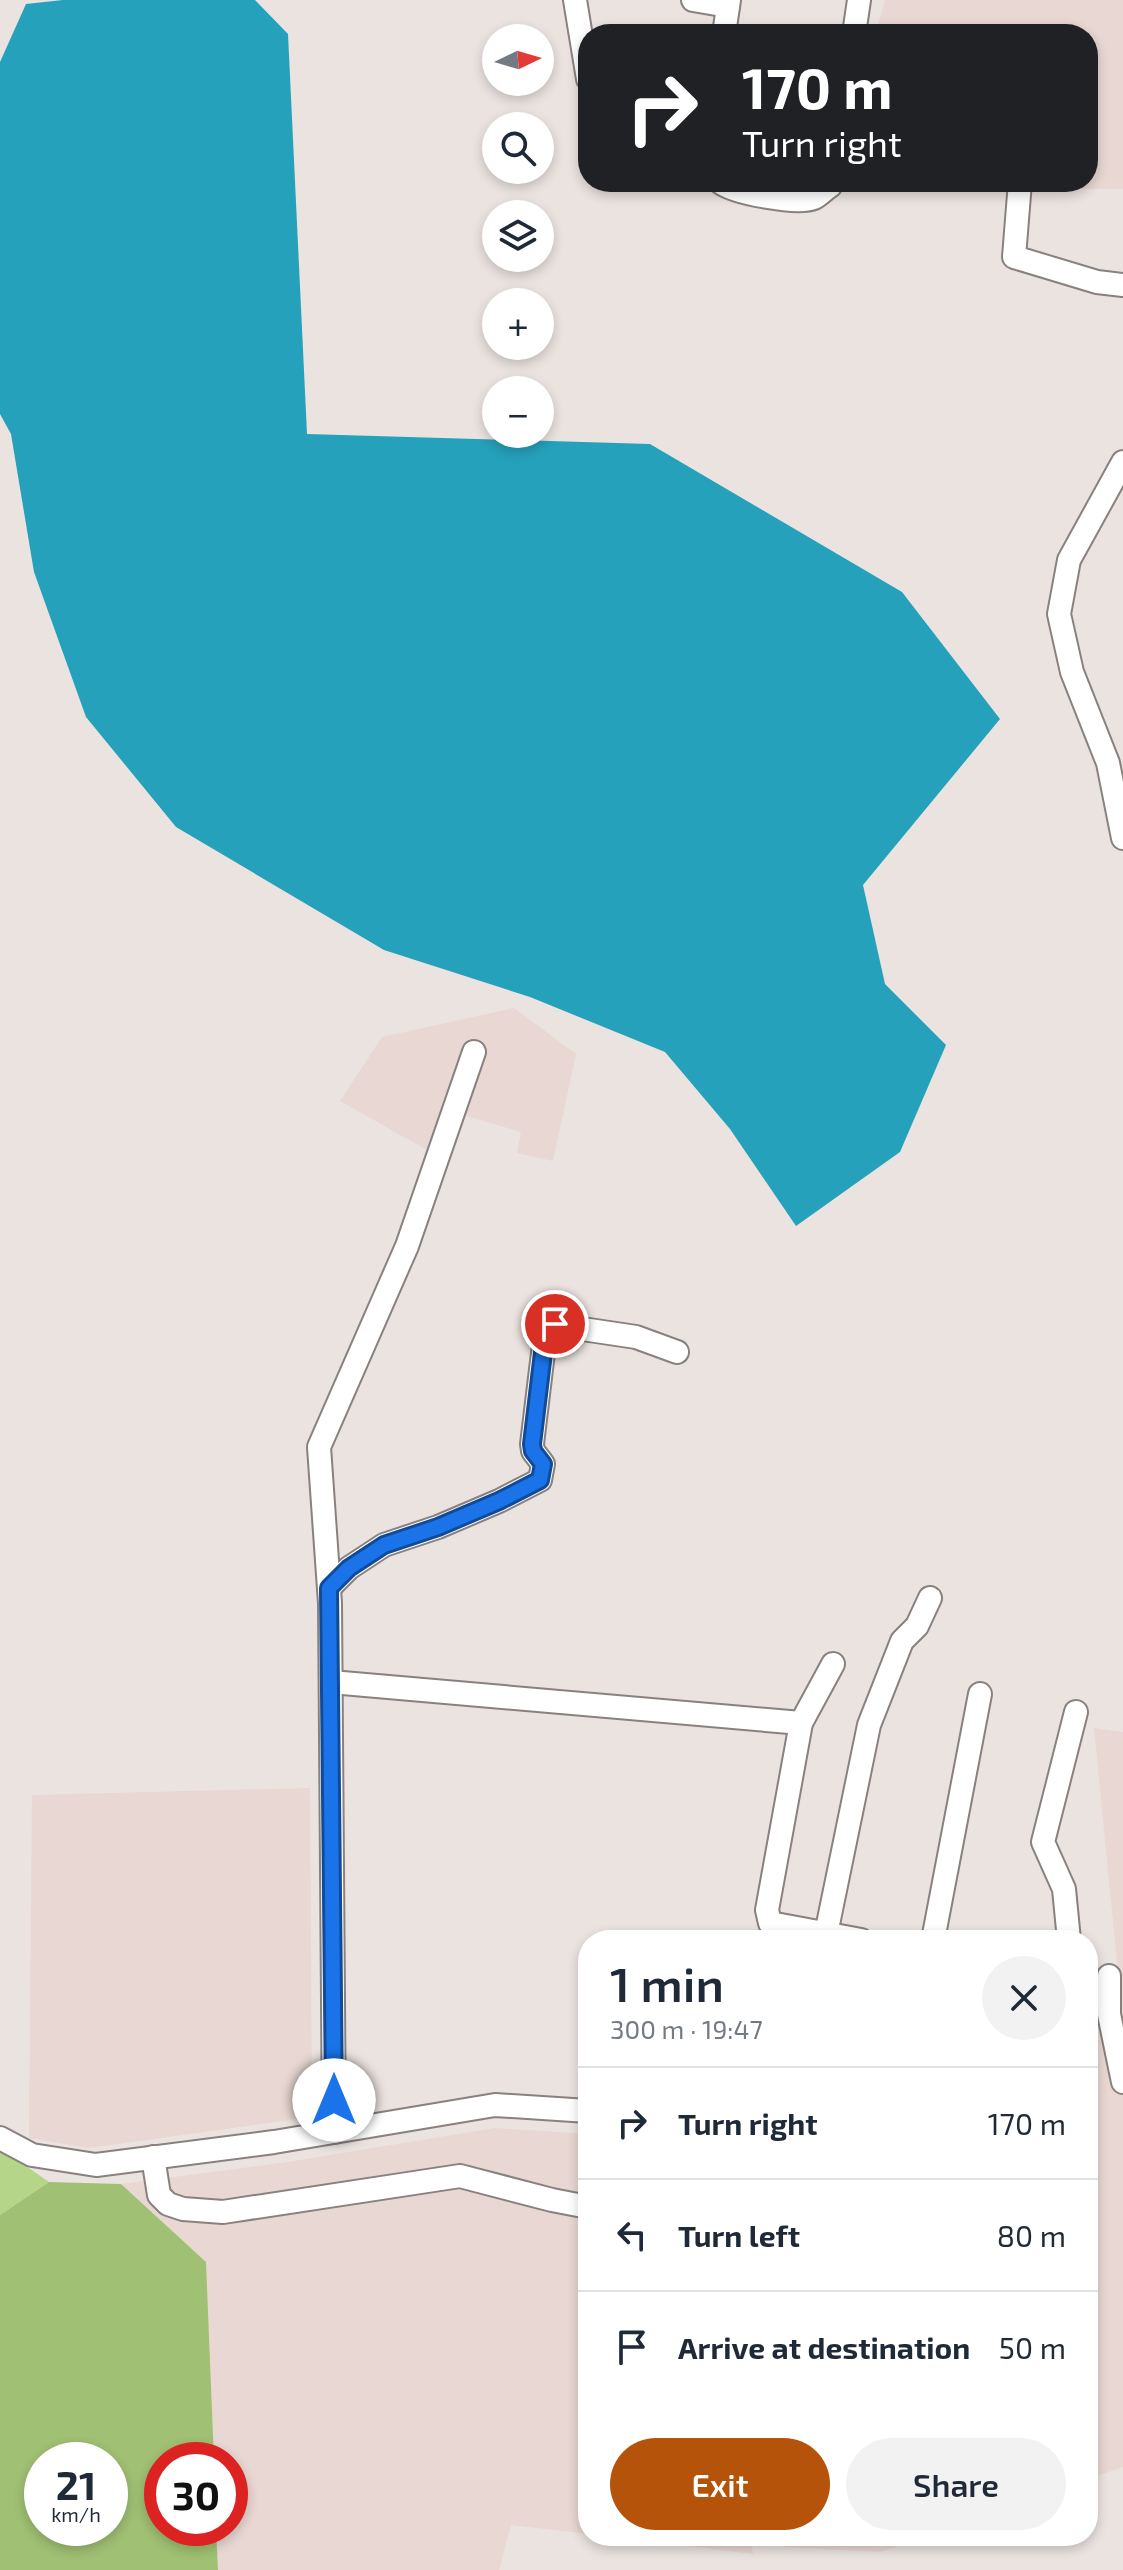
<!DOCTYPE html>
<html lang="en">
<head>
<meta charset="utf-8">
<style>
  body { margin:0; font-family:"Exo 2",sans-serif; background:#f2f2f3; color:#1f2937; height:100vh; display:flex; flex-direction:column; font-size:30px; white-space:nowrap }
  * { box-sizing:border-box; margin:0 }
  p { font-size:26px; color:#747a83 }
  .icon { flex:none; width:44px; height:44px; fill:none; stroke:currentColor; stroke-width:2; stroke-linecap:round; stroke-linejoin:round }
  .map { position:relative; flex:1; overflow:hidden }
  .side { position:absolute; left:578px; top:1930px; width:520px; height:616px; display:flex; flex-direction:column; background:#fff; border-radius:32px; box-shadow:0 4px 12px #0003 }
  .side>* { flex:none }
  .guide { position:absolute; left:578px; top:24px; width:520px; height:168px; border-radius:32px; box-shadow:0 4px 12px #0003; background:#202124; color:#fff; overflow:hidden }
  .needle { width:52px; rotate:85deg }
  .buttons { position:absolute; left:482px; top:24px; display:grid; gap:16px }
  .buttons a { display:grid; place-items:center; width:72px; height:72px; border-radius:50%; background:#fff; box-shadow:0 4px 12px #0003; font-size:40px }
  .speed { position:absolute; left:24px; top:2442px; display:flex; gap:16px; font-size:40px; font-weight:700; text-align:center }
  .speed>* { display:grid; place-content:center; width:104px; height:104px; border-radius:50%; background:#fff; box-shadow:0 4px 12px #0003; line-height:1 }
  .speed small { font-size:20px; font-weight:400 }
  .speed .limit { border:12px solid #d22; background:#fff; color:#111 }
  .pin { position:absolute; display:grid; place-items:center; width:68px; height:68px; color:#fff; margin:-34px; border:4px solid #fff; border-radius:50%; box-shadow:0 2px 8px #0007 }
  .me { position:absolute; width:88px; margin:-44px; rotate:0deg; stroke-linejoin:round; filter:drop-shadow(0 0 6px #0008) }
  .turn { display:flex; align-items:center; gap:28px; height:168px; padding:0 32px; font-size:36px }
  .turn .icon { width:104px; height:104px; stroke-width:2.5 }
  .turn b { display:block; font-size:56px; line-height:68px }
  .round { display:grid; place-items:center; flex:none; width:84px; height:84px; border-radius:42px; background:#f2f2f3 }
  .headline { display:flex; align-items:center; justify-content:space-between; height:136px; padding:0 32px }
  h1 { font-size:48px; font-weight:600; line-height:60px }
  .cta { display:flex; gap:16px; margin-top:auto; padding:16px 32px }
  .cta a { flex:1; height:92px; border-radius:48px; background:#b45309; color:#fff; font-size:32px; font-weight:600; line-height:92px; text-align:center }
  .cta a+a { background:#f2f2f3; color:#1f2937 }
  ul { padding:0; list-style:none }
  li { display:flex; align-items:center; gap:24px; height:112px; padding:0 32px; border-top:2px solid #e0e1e3 }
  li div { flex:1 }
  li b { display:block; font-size:30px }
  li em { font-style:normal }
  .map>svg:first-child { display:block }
  .built { fill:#e8d7d2 }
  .green { fill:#b5d588 }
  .forest { fill:#a0c073; fill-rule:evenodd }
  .water { fill:#26a1bb }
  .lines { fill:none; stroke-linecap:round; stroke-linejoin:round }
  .minor-casing { stroke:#88817e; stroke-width:26 }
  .minor { stroke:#fff; stroke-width:22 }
  .route-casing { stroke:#114b97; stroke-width:20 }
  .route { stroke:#1a73e8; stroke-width:14 }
</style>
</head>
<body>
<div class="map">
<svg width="1123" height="2570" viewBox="0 0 1123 2570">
  <rect width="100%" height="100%" fill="#ebe3e0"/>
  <!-- built -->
  <g class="built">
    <polygon points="885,0 1123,0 1123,189 1066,189 1067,182 1088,182 1088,34 924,34 878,25"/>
    <polygon points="514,1008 576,1054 553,1161 517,1153 521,1132 450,1111 434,1154 340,1101 382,1037"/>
    <polygon points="1094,1728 1123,1732 1123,2467 1088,2479 1088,1987 1119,1982"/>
    <polygon points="310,1788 312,2117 89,2148 29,2138 32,1795"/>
    <polygon points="495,2128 588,2134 588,2534 511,2525 499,2570 218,2570 216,2528 230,2528 230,2460 214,2460 206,2262 121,2184 288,2162"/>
    <polygon points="607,2536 750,2536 753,2554"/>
    <polygon points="782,2536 926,2536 881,2552 784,2547"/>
  </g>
  <!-- green -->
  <polygon class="green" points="0,2148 49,2182 0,2215"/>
  <!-- forest -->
  <path class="forest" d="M 49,2182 L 121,2184 L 206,2262 L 214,2460 L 162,2460 L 162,2528 L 216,2528 L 218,2570 L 0,2570 L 0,2215 ZM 110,2460 L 110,2528 L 42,2528 L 42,2460 Z"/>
  <!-- water -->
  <polygon class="water" points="63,0 255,0 288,34 307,434 650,444 902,592 1000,719 863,885 885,984 946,1045 900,1152 796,1226 730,1129 665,1052 530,997 384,950 176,827 86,717 34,572 11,434 0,414 0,62 26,4"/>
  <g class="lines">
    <!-- minor casing -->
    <g class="minor-casing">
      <g id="minor">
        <polyline points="575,0 588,79"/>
        <polyline points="693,0 728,6"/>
        <polyline points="724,34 729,0"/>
        <polyline points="854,34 859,0"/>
        <path d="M 720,182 C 733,193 798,205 814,198 C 820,195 825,189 830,186 L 831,182"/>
        <polyline points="1020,182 1014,257 1097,282 1123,285"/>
        <polyline points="1123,462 1069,560 1059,614 1072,672 1108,763 1123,838"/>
        <polyline points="329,1588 349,1568 384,1545 438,1527 499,1501 540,1480 543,1464 533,1451 532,1444 546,1328 549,1324 636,1337 677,1352"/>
        <polyline points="833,1664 801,1723 767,1910 770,1923 861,1940"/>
        <polyline points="331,1682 801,1723"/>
        <polyline points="826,1934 869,1725 902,1641 917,1626 930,1598"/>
        <polyline points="933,1940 980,1694"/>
        <polyline points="1069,1940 1064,1889 1043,1842 1076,1712"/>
        <polyline points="1109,1976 1109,2014 1123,2082"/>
        <polyline points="334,2132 330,1603 319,1447 407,1246 474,1052"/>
        <polyline points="0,2138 32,2155 96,2165 274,2142 495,2105 588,2111"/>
        <polyline points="153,2157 159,2195 168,2204 183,2209 223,2212 460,2176 552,2200 588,2207"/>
      </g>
    </g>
    <!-- minor -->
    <use href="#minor" class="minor"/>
  </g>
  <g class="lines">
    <!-- route casing -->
    <g class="route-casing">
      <polyline id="route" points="334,2100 329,1588 349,1568 384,1545 438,1527 499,1501 540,1480 543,1464 533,1451 532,1444 546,1328 549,1324 555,1324"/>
    </g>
    <!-- route -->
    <use href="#route" class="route"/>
  </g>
</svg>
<div class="buttons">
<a><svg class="needle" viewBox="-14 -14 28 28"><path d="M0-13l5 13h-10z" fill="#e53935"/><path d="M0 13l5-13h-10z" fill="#747a83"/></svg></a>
<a><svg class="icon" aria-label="search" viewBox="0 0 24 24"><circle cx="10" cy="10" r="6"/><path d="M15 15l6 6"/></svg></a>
<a><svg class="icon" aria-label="layers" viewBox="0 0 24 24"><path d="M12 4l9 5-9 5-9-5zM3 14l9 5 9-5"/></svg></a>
<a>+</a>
<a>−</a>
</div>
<div class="speed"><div>21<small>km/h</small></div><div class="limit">30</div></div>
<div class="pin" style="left:555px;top:1324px;background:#d93025"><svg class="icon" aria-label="arrive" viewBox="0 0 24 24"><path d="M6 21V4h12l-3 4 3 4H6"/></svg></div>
<svg class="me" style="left:334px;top:2100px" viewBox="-20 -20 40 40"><circle r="19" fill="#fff"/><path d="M0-13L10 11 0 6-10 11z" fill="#1a73e8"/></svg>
<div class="guide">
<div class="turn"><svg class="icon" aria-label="right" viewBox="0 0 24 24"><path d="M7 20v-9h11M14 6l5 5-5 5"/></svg><div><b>170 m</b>Turn right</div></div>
</div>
<section class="side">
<div class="headline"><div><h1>1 min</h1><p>300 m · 19:47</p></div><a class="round"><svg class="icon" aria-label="close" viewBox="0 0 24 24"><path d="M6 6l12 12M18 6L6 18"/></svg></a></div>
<ul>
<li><svg class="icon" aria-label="right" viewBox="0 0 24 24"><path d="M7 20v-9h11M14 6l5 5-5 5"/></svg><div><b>Turn right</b></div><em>170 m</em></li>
<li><svg class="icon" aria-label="left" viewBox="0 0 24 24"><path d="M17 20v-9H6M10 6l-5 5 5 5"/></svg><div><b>Turn left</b></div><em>80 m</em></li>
<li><svg class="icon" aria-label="arrive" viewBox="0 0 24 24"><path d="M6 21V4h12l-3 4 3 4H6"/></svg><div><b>Arrive at destination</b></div><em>50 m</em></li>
</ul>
<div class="cta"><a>Exit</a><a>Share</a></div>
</section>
</div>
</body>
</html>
